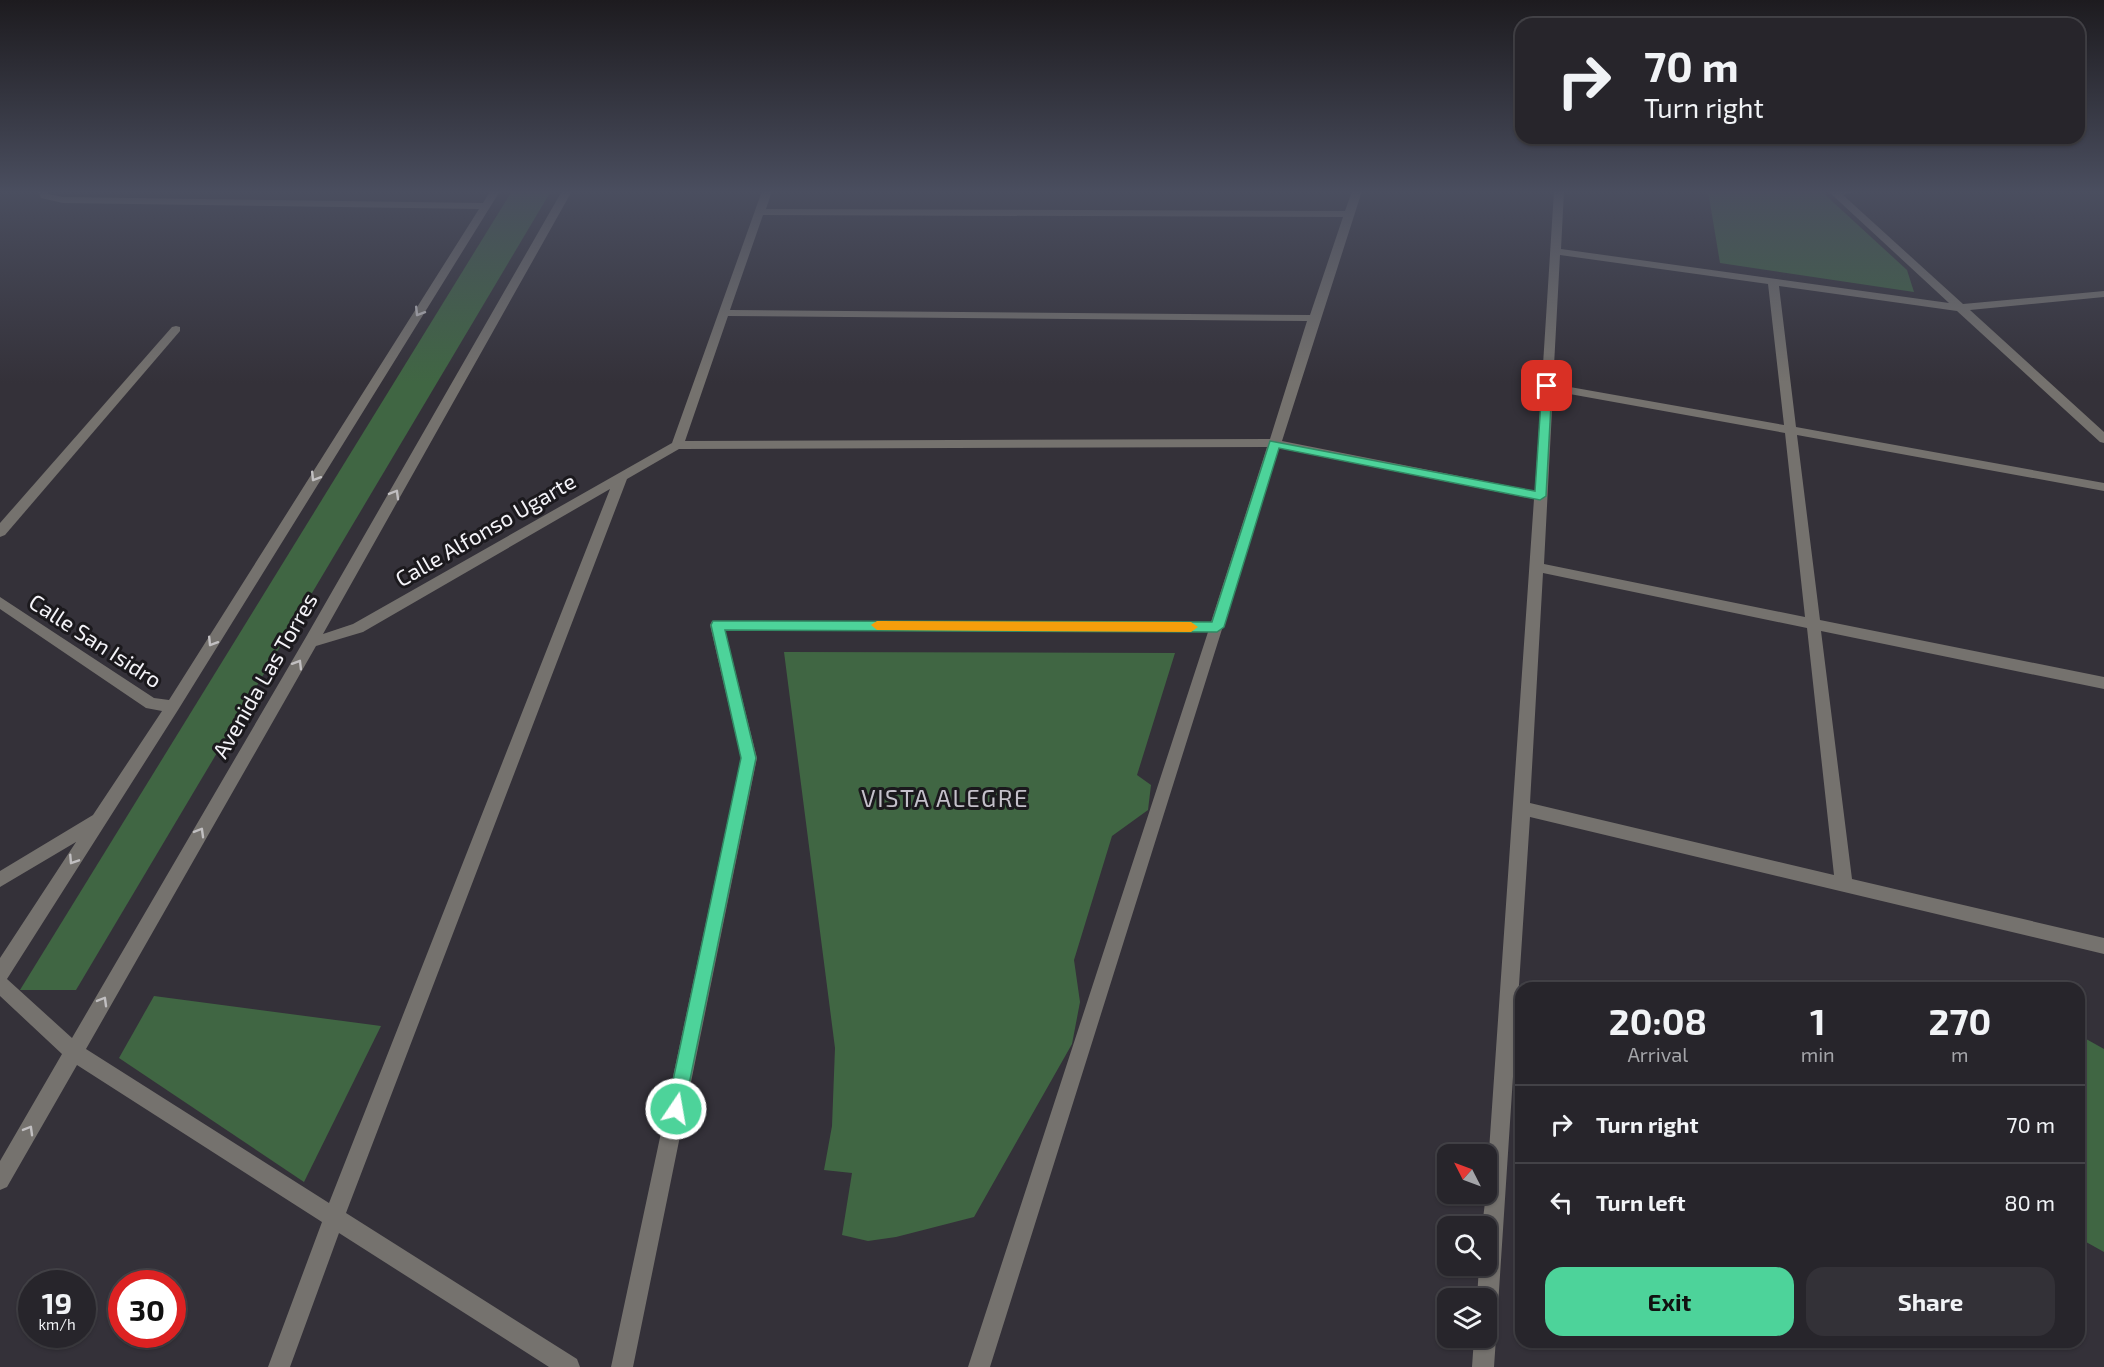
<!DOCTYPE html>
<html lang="en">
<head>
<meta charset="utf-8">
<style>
  body { margin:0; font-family:"Exo 2",sans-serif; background:#333137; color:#f1f3f6; height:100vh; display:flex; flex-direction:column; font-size:22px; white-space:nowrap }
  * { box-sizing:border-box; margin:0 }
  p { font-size:20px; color:#a4a5a9 }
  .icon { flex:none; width:33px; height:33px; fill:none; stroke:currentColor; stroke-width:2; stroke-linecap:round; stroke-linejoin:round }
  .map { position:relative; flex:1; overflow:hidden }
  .sheet { position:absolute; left:1515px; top:982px; width:570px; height:366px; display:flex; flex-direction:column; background:#27252b; border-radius:18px; box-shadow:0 2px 4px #0004,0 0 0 2px #434247 }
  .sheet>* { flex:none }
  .top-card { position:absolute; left:1515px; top:18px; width:570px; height:126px; border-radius:18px; box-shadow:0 2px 4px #0004,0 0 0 2px #434247; background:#27252b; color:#f1f3f6; overflow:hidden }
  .needle { width:39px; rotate:312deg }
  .tools { position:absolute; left:1437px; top:1144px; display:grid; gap:12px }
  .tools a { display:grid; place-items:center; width:60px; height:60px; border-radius:12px; background:#27252b; box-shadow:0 2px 4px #0004,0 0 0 2px #434247; font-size:30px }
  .speed { position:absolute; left:18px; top:1270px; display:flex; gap:12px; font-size:30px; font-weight:700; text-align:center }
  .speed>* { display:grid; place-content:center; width:78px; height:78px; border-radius:50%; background:#27252b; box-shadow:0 2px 4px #0004,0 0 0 2px #434247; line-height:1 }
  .speed small { font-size:15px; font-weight:400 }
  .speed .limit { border:9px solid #d22; background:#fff; color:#111 }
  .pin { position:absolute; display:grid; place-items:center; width:51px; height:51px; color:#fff; margin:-26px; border-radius:12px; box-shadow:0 3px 9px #0006 }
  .me { position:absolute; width:66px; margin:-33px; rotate:12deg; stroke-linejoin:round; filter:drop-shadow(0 0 4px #0008) }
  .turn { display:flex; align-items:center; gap:21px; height:126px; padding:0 30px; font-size:27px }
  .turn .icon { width:78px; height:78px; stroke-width:2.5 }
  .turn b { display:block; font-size:42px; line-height:51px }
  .eta { display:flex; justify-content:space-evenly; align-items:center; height:102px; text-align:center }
  .eta b { font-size:36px; font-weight:700; line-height:42px }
  .primary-button { display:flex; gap:12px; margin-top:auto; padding:12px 30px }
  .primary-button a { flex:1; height:69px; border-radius:18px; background:#4dd39a; color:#111; font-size:24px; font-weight:700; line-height:69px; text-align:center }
  .primary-button a+a { background:#333137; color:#f1f3f6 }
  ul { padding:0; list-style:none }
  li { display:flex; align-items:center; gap:18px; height:78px; padding:0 30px; border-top:2px solid #434247 }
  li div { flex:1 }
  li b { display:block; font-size:22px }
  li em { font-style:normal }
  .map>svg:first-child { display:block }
  .green { fill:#406643 }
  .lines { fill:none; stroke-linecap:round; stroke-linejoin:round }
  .minor { fill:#75726e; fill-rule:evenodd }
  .oneway { stroke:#c1bfc1 }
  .route { fill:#4dd39a; stroke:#328964; stroke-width:1.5 }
  .slow { fill:#f59e0b }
  .labels { text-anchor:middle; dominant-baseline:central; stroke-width:6; stroke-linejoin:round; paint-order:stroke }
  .street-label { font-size:22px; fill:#f4f3f8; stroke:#1b191d }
  .neighbourhood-label { font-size:24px; letter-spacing:1.5px; fill:#c4c0ca; stroke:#1b191d }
</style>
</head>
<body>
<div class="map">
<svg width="2104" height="1367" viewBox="0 0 2104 1367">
  <rect width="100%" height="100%" fill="#343139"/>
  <!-- green -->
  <g class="green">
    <polygon points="512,191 551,191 76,990 20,990"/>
    <polygon points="1708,191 1821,191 1907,270 1914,292 1720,263"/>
    <polygon points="784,652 1175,653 1137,775 1151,785 1148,810 1112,836 1074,960 1080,1002 1072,1044 974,1217 896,1237 868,1241 842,1235 852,1173 824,1170 832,1126 835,1048"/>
    <polygon points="154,996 381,1026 304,1182 119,1058"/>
    <polygon points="2079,1035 2104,1049 2104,1252 2079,1238"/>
  </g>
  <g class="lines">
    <!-- minor -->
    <g class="minor">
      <path d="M 38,191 L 48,191 L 48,194 L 63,197 L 483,203 L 490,191 L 500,191 L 178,710 L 7,979 L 72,1038 L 306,637 L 562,191 L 572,191 L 323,634 L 353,624 L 672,443 L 762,191 L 772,191 L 766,209 L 1345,211 L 1352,191 L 1362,191 L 1282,441 L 1535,491 L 1554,191 L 1564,191 L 1561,249 L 1949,303 L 1828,191 L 1858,191 L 1843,195 L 1963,304 L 2104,291 L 2104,297 L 1970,310 L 2104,432 L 2104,443 L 2100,442 L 1957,311 L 1779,286 L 1796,427 L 2104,483 L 2104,491 L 1797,435 L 1820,620 L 2104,677 L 2104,689 L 1821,631 L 1852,879 L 2104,938 L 2104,954 L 1530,817 L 1497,1321 L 1491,1330 L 1496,1338 L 1494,1367 L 1472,1367 L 1474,1338 L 1486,1338 L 1486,1299 L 1477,1299 L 1479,1266 L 1486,1266 L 1486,1227 L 1482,1227 L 1486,1194 L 1534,499 L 1279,448 L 990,1367 L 968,1367 L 1208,632 L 725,630 L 757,758 L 633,1367 L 611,1367 L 741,758 L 710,625 L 712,621 L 1211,622 L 1267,447 L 679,449 L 627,479 L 346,1213 L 577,1359 L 580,1367 L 549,1367 L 339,1233 L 290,1367 L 268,1367 L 322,1222 L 77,1065 L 7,1187 L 0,1190 L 0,1161 L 62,1054 L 0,996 L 0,958 L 76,842 L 0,887 L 0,871 L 93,815 L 162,711 L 146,708 L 0,609 L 0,597 L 154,698 L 169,700 L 479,209 L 63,203 L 41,198 ZM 763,215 L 1343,217 L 1310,315 L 730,310 ZM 1560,255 L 1768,284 L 1784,425 L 1553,384 ZM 728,316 L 1307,321 L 1270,439 L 685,441 ZM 1553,391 L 1785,433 L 1805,617 L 1544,564 ZM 610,489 L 329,1203 L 86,1049 L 316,646 L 363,632 ZM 1543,573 L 1807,628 L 1834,875 L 1530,803 Z"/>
      <polygon points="176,326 180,327 180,331 5,535 0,537 0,523 172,327"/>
    </g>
  </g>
  <!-- one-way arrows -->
  <defs><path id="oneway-chevron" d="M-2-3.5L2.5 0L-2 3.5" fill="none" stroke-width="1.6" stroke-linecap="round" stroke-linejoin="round" transform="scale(1.5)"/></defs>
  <g class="oneway">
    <use href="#oneway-chevron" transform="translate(419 312) rotate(122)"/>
    <use href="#oneway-chevron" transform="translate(315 477) rotate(122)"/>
    <use href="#oneway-chevron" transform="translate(395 494) rotate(-60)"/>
    <use href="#oneway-chevron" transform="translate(212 642) rotate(122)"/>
    <use href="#oneway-chevron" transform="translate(298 664) rotate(-59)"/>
    <use href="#oneway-chevron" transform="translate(200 832) rotate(-60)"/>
    <use href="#oneway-chevron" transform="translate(73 860) rotate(123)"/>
    <use href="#oneway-chevron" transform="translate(103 1001) rotate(-60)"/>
    <use href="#oneway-chevron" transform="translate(29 1130) rotate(-60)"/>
  </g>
  <!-- sky -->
  <linearGradient id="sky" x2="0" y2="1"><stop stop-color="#1d1b1f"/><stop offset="0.5" stop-color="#4a4e5f"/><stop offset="1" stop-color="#4a4e5f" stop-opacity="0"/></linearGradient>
  <rect width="2104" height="383" fill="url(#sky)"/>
  <!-- route -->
  <polygon class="route" points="1547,383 1552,386 1546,496 1540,500 1279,448 1224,627 1217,632 725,630 756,758 684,1109 682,1116 676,1118 669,1116 667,1109 741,758 711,625 713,621 1212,622 1270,441 1535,491 1542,386"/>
  <!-- slow -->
  <polygon class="slow" points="877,621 1191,622 1198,627 1191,632 877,630 871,625"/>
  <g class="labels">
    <!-- street labels -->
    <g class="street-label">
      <text transform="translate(485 529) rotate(-30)">Calle Alfonso Ugarte</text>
      <text transform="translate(96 640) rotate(33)">Calle San Isidro</text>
      <text transform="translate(264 675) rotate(-60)">Avenida Las Torres</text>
    </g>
    <!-- neighbourhood labels -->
    <g class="neighbourhood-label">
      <text x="945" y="797">VISTA ALEGRE</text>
    </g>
  </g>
</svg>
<div class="tools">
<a><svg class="needle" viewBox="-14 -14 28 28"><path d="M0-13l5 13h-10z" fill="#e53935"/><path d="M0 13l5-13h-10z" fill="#a4a5a9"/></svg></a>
<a><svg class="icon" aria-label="search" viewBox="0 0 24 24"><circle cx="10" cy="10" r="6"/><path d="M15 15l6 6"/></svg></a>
<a><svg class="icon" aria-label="layers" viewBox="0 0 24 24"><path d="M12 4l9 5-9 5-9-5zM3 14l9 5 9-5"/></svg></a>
</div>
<div class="speed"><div>19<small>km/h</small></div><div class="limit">30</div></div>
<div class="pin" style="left:1547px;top:386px;background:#d93025"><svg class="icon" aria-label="arrive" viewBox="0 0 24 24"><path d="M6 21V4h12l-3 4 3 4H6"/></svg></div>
<svg class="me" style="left:676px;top:1109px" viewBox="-20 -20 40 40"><circle r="17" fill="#4dd39a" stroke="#fff" stroke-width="3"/><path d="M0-11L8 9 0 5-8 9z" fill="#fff"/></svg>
<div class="top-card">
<div class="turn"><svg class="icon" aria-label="right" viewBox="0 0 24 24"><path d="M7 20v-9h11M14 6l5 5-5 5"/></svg><div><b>70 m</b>Turn right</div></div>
</div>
<section class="sheet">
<div class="eta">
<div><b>20:08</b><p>Arrival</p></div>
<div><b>1</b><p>min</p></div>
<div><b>270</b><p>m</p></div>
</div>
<ul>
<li><svg class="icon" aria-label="right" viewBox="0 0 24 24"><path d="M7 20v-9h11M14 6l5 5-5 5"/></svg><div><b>Turn right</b></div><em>70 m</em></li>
<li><svg class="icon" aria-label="left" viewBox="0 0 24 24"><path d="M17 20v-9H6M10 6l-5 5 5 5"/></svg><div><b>Turn left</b></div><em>80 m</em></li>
</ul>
<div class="primary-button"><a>Exit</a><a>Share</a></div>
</section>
</div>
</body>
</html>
